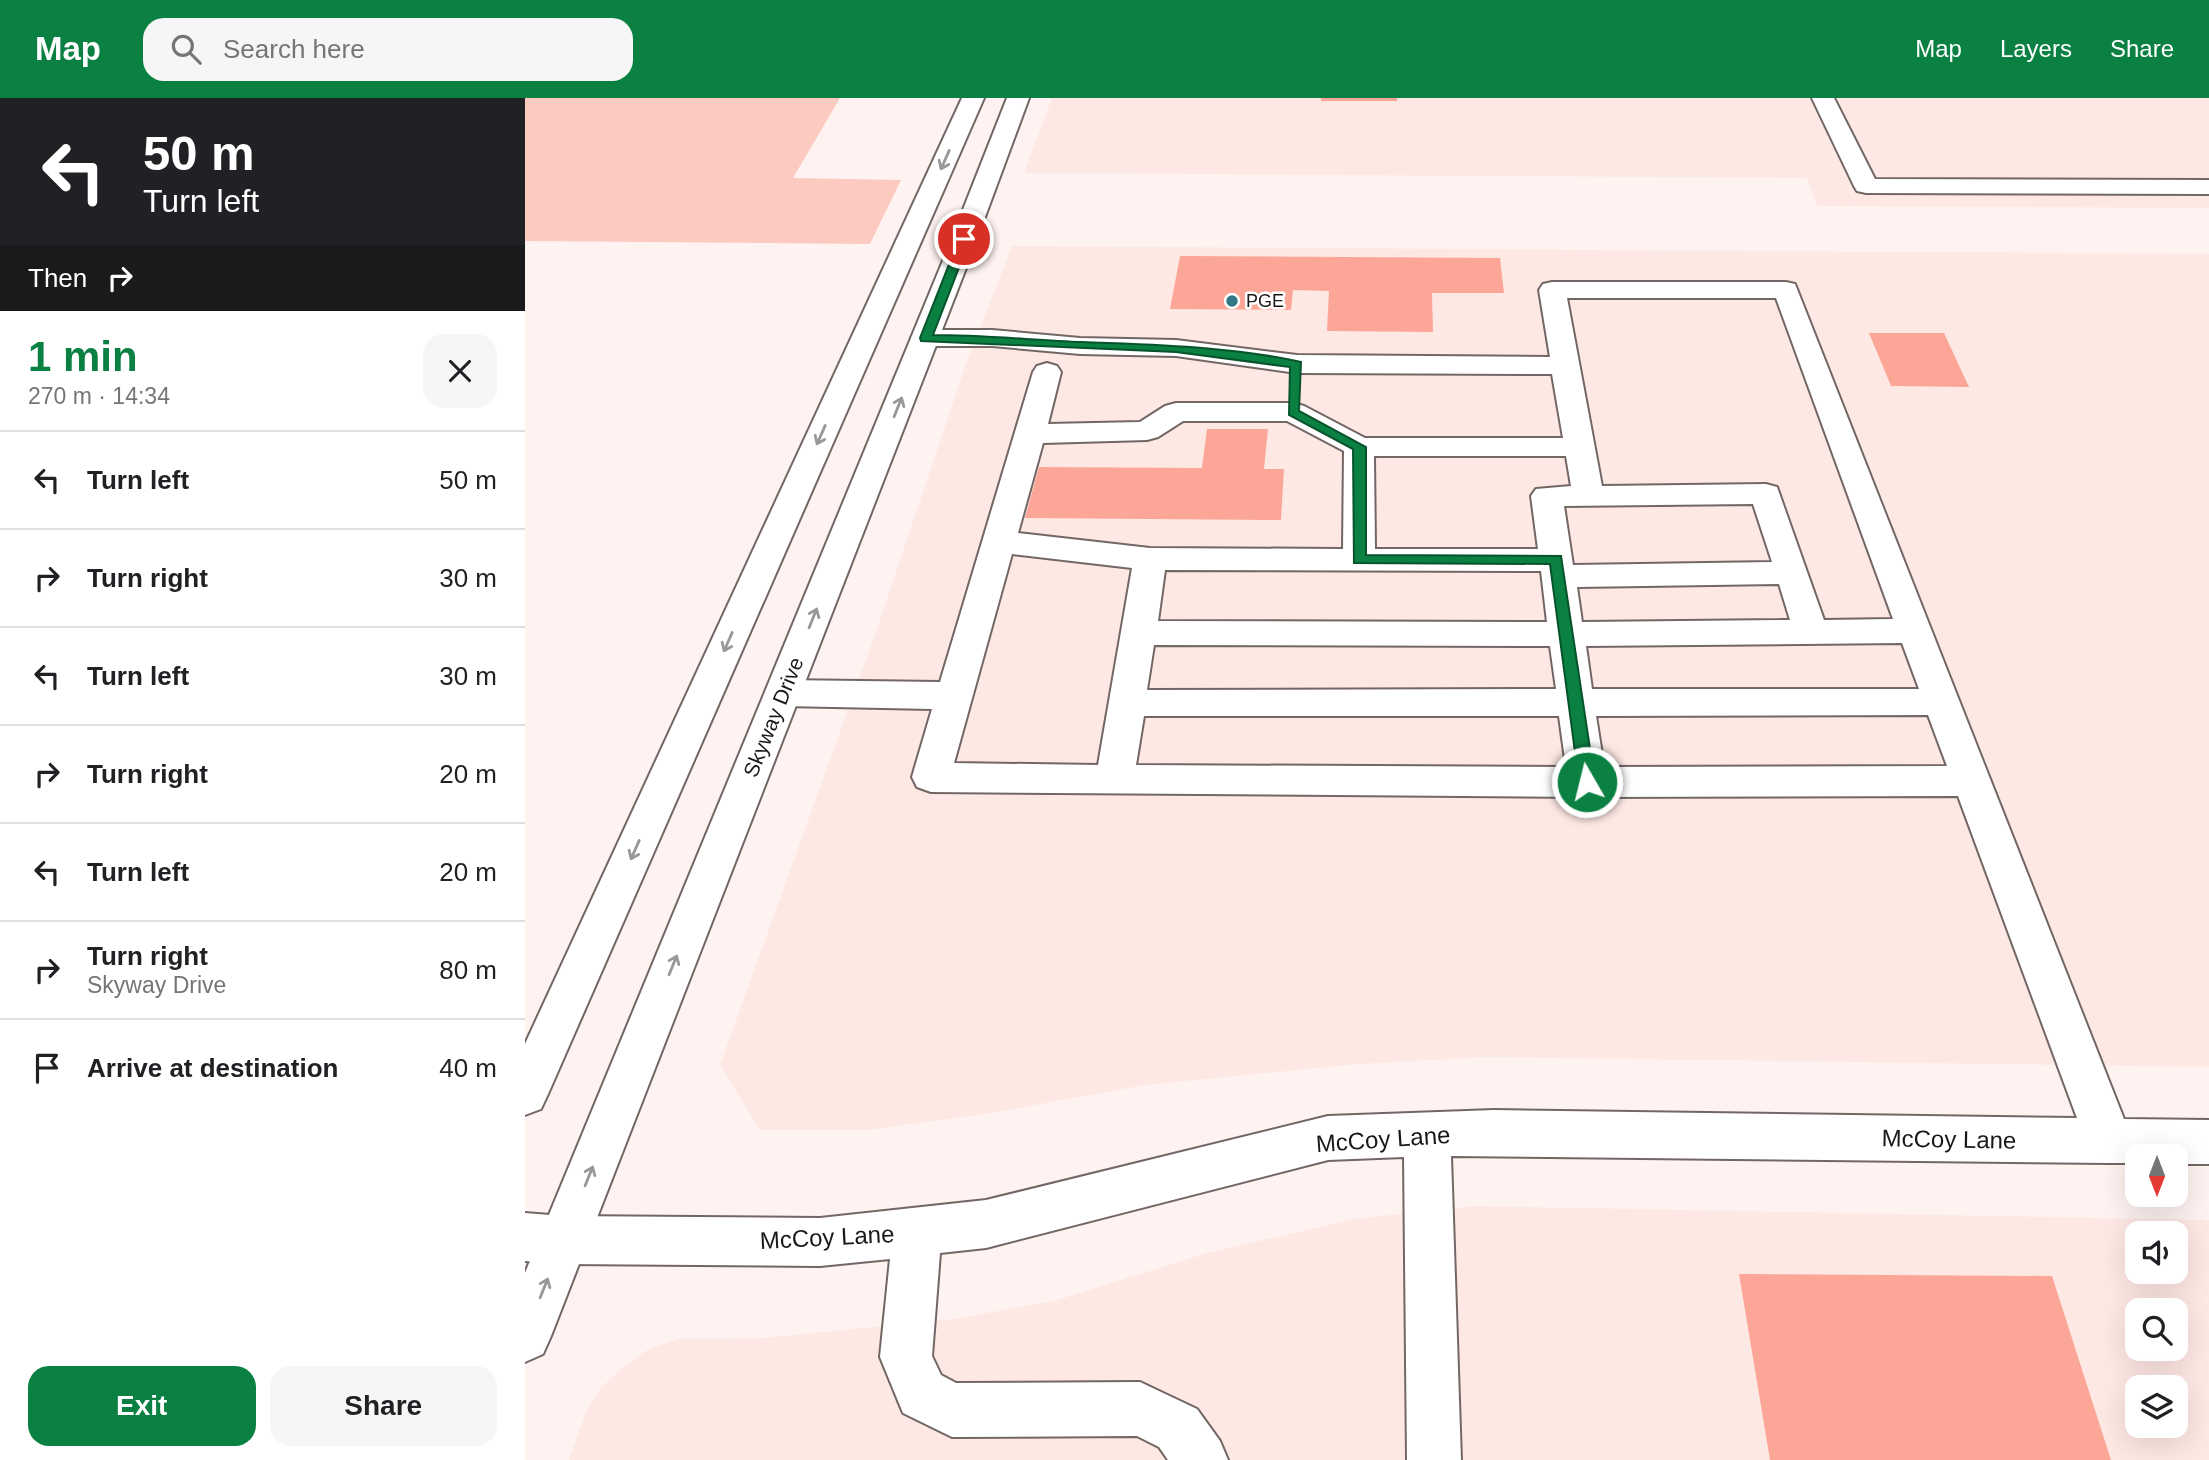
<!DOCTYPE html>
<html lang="en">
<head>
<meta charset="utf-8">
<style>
  body { margin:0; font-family:Arial,sans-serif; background:#f6f6f6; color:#202124; height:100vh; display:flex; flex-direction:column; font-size:26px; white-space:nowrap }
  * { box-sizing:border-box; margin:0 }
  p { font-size:23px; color:#757577 }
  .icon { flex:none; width:38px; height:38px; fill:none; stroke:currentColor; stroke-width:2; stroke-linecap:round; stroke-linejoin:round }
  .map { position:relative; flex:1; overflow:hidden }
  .side { display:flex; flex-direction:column; background:#fff; width:525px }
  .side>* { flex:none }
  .top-card { background:#202124; color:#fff; overflow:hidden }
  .needle { width:46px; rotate:180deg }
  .fabs { position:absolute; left:1600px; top:1046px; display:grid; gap:14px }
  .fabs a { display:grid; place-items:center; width:63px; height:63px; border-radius:14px; background:#fff; box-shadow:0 7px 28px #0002; font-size:35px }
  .pin { position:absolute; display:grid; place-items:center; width:60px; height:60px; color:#fff; margin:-30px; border:4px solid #fff; border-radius:50%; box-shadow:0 2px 7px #0007 }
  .me { position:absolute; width:77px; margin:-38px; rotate:352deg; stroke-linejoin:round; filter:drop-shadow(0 0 5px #0008) }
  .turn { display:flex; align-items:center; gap:24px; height:147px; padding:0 28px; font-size:32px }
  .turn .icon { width:91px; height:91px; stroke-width:2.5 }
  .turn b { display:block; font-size:49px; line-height:60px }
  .then { display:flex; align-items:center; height:66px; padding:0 28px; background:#0003; gap:14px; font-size:26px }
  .round { display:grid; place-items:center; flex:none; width:74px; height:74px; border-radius:21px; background:#f6f6f6 }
  .overview { display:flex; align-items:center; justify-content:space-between; height:119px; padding:0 28px }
  h1 { font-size:42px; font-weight:700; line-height:52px; color:#0b8043 }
  .cta { display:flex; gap:14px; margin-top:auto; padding:14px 28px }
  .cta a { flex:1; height:80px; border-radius:21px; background:#0b8043; color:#fff; font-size:28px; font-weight:700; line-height:80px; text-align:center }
  .cta a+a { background:#f6f6f6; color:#202124 }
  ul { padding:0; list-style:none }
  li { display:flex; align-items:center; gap:21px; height:98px; padding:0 28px; border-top:2px solid #e0e0e0 }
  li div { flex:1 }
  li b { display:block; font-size:26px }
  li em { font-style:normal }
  header { display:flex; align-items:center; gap:42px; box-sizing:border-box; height:98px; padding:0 35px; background:#0b8043; color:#fff }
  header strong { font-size:33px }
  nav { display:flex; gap:38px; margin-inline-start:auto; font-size:24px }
  .search { width:490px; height:63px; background:#f6f6f6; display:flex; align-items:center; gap:18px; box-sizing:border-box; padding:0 24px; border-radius:21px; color:#757577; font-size:26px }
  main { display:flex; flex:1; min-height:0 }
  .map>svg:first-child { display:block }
  .built { fill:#fee8e4; fill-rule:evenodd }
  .green { fill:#fccac1 }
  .building { fill:#fba697 }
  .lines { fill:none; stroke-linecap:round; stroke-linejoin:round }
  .minor-casing { stroke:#726765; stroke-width:4 }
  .major-casing { stroke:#726765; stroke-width:4 }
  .minor { fill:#fff; fill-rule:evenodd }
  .major { fill:#fff; fill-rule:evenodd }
  .oneway { stroke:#999797 }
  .route { fill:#0b8043; stroke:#07532c; stroke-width:2 }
  .poi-dot { fill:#317884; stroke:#fff; stroke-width:2.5 }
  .labels { text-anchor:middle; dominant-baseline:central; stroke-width:5; stroke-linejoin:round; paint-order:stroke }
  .far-poi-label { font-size:18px; fill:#1c1817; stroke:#fff; text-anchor:start }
  .street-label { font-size:21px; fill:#1c1817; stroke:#fff }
  .near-street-label { font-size:24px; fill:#1c1817; stroke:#fff }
</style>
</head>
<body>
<header>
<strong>Map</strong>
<div class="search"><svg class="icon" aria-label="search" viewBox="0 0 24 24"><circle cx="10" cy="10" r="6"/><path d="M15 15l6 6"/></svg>Search here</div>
<nav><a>Map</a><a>Layers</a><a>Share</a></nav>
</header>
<main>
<section class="side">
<div class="top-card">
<div class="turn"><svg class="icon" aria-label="left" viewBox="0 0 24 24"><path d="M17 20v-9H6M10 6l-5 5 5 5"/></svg><div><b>50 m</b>Turn left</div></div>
<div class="then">Then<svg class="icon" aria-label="right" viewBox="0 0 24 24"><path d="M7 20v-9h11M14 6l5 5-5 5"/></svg></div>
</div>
<div class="overview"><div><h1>1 min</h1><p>270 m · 14:34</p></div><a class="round"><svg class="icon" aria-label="close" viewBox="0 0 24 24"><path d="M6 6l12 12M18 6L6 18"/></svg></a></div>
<ul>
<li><svg class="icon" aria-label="left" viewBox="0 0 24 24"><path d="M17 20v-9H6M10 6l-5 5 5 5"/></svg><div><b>Turn left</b></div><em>50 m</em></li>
<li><svg class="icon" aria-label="right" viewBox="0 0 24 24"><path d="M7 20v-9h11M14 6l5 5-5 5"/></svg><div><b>Turn right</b></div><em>30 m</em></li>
<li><svg class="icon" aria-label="left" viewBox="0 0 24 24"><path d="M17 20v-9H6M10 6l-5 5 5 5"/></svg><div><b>Turn left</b></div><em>30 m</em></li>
<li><svg class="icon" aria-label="right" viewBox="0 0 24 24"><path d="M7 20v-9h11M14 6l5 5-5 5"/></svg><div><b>Turn right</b></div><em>20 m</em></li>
<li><svg class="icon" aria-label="left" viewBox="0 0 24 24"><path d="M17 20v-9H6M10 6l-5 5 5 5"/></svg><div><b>Turn left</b></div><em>20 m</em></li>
<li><svg class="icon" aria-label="right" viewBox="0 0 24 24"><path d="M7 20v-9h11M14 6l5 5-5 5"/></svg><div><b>Turn right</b><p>Skyway Drive</p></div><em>80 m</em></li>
<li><svg class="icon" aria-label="arrive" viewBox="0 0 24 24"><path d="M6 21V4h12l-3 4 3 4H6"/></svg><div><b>Arrive at destination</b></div><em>40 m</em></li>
</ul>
<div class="cta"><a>Exit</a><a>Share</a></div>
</section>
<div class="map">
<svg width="1684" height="1362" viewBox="0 0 1684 1362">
  <rect width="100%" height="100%" fill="#fef3f1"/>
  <!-- built -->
  <g class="built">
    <polygon points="527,0 1684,0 1684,110 1292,108 1282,80 499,75"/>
    <polygon points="487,148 1684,156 1684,969 964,959 833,966 620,987 460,1016 342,1032 235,1032 195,967 351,534 440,269"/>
    <path d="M 949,1108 L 1684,1122 L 1684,1362 L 44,1362 L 62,1311 L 76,1290 L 99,1268 L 124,1251 L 153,1241 L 239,1240 L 428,1221 L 529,1203 L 682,1155 L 829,1121 ZM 1612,1136 L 1650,1136 L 1650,1174 L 1612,1174 ZM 1612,1213 L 1650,1213 L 1650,1251 L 1612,1251 ZM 1612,1290 L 1650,1290 L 1650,1328 L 1612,1328 Z"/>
  </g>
  <!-- green -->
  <polygon class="green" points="0,0 315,0 268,80 376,82 345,146 0,143"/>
  <!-- building -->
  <g class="building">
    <rect x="796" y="0" width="76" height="3"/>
    <polygon points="655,158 975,160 979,195 907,195 908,234 802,233 804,193 768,192 766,212 645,211"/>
    <polygon points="1344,235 1419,235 1444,289 1366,288"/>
    <polygon points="682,331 743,331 739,371 759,371 756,422 500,420 514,369 677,370"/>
    <polygon points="1214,1176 1527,1178 1586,1362 1245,1362"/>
  </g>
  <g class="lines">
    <!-- minor casing -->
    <g class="minor-casing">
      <g id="minor">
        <polygon points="1287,0 1309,0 1350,81 1684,82 1684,96 1341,95 1332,93 1329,88"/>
        <path d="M 1027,184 L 1261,184 L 1270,186 L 1599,1021 L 1684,1022 L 1684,1066 L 1650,1066 L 1650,1059 L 1612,1059 L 1612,1065 L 1584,1065 L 926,1058 L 936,1362 L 882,1362 L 879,1059 L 803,1062 L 461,1150 L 415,1155 L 407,1258 L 416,1277 L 431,1285 L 615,1284 L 672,1311 L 695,1343 L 703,1362 L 643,1362 L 634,1349 L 612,1338 L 427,1339 L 378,1315 L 355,1259 L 365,1161 L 295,1168 L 38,1166 L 0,1163 L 0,1115 L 38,1118 L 295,1120 L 461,1102 L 803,1018 L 969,1012 L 1552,1020 L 1433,698 L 1062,699 L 406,694 L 392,689 L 387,679 L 407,611 L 258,608 L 245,604 L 240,595 L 245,586 L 258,582 L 415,584 L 508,274 L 512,268 L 522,265 L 532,268 L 536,274 L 523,326 L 615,324 L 640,308 L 651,305 L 768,305 L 779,308 L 840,340 L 1038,340 L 1027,276 L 772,275 L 651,258 L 555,256 L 467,248 L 400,248 L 390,246 L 386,240 L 390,234 L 400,232 L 467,232 L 555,240 L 651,242 L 772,257 L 1025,259 L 1014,192 L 1018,186 ZM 1042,200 L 1251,200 L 1368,521 L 1299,522 L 1252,389 L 1241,386 L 1077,388 ZM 658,323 L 762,323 L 819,353 L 818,451 L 625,450 L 493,435 L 518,345 L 622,342 L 633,339 ZM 849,358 L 1041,358 L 1046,388 L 1011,391 L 1006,398 L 1013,451 L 850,451 ZM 1228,406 L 1247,464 L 1048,467 L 1039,408 ZM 487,456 L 607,470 L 573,667 L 429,665 ZM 640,472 L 1016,473 L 1022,524 L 633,523 ZM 1254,486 L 1265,522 L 1057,524 L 1052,489 ZM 1377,545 L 1394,591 L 1067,591 L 1061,548 ZM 629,547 L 1025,548 L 1031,591 L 622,592 ZM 1403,617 L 1422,668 L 1079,669 L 1071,618 ZM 619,618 L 1034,618 L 1041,669 L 611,667 Z"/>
      </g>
    </g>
    <!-- major casing -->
    <g class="major-casing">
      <g id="major">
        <polygon points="437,0 459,0 23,996 16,1011 0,1017 0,946"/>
        <polygon points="482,0 504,0 443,165 26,1238 18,1256 0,1264 0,1175 417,165"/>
      </g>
    </g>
    <!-- minor -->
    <use href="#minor" class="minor"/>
    <!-- major -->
    <use href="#major" class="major"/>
  </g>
  <!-- one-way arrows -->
  <defs><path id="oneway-shaft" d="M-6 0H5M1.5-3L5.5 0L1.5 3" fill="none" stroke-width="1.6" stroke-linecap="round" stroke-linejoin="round" transform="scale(1.75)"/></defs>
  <g class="oneway">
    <use href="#oneway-shaft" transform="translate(420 62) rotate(114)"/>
    <use href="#oneway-shaft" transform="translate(373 309) rotate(-68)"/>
    <use href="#oneway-shaft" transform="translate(296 337) rotate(114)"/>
    <use href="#oneway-shaft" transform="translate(288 520) rotate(-68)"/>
    <use href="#oneway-shaft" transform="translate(203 544) rotate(114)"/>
    <use href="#oneway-shaft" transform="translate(110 752) rotate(114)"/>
    <use href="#oneway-shaft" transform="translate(148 867) rotate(-68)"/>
    <use href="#oneway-shaft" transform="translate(64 1078) rotate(-68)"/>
    <use href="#oneway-shaft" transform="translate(19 1190) rotate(-68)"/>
  </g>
  <!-- route -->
  <path class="route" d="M 439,138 L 445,141 L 408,237 C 458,237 507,242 557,244 C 630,247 704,248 776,264 L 774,313 L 841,349 L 841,457 L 1036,458 L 1070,684 L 1067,688 L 1056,688 L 1054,684 L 1025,466 L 829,465 L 828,351 L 764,317 L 765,269 L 651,254 L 396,243 L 395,240 L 434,141 Z"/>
  <!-- markers -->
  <circle class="poi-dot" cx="707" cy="203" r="7"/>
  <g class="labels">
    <!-- far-poi labels -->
    <g class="far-poi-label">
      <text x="721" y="203">PGE</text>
    </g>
    <!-- street labels -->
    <g class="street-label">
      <text transform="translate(248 619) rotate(-68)">Skyway Drive</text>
    </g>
    <!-- near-street labels -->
    <g class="near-street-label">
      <text transform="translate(858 1041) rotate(-4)">McCoy Lane</text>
      <text transform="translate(1424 1041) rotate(1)">McCoy Lane</text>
      <text transform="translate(302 1139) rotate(-3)">McCoy Lane</text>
    </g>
  </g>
</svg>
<div class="fabs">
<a><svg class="needle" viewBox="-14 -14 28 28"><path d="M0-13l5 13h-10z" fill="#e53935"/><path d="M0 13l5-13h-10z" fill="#757577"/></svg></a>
<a><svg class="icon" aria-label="sound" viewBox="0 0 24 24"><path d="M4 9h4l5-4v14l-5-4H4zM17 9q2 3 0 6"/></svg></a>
<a><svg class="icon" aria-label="search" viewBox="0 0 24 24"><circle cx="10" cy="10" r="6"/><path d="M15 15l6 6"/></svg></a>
<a><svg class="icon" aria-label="layers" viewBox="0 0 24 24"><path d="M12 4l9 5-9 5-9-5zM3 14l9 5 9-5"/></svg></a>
</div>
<div class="pin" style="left:439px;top:141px;background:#d93025"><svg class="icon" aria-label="arrive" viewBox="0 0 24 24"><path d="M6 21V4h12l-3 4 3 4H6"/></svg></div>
<svg class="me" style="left:1062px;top:684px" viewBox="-20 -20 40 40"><circle r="17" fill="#0b8043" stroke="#fff" stroke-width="3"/><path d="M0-11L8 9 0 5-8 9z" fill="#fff"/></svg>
</div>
</main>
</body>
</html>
